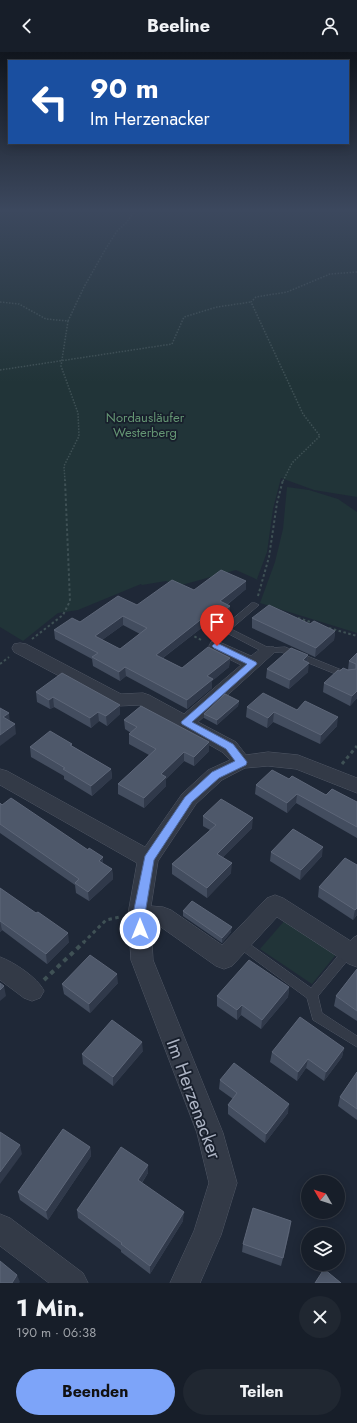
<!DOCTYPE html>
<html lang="de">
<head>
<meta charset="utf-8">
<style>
  body { margin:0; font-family:Jost,sans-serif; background:#202731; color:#f1f3f6; height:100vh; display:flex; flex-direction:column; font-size:15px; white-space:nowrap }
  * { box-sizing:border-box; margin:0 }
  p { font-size:13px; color:#9ea2a8 }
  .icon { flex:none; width:22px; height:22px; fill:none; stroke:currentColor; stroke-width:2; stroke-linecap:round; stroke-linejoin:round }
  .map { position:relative; height:1231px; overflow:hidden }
  .details { display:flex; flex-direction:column; background:#171e29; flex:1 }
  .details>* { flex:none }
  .top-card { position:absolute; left:8px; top:8px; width:341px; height:84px; border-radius:0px; box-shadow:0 2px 10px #0003,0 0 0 1px #363c46; background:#1a4fa0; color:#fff; overflow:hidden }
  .needle { width:26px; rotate:309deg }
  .fabs { position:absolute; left:301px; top:1123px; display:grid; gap:8px }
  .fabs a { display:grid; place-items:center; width:44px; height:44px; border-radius:50%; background:#171e29; box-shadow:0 2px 10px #0003,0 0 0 1px #363c46; font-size:20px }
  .pin { position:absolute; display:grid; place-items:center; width:34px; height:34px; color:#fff; margin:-41px -17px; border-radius:50% 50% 50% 0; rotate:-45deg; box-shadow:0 0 4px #0007 }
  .pin .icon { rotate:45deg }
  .me { position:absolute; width:44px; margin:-22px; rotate:0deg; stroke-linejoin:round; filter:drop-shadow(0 0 3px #0008) }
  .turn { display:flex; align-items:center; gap:14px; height:84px; padding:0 16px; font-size:18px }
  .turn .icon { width:52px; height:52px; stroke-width:2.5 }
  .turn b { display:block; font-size:28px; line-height:34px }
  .round { display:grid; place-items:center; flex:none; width:42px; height:42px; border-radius:21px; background:#202731 }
  .headline { display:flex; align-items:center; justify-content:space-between; height:68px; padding:0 16px }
  h1 { font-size:24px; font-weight:700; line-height:30px }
  .cta { display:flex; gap:8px; margin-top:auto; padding:8px 16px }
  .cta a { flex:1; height:46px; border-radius:24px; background:#7da4f9; color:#111; font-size:16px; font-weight:700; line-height:46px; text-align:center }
  .cta a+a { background:#202731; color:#f1f3f6 }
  header { display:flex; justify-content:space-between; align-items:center; height:52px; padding:0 16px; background:#171e29; font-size:18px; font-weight:700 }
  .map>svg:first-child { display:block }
  .green { fill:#213438 }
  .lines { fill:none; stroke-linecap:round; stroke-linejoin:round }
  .service-casing { stroke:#505765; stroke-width:1 }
  .minor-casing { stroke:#505765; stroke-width:1 }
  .path-far3 { stroke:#3f5155; stroke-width:1.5; stroke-dasharray:1.5 1.5; stroke-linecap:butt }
  .path-far2 { stroke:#3f5155; stroke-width:2; stroke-dasharray:2.5 2.5; stroke-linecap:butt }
  .path-far1 { stroke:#3f5155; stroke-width:3; stroke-dasharray:3.5 3.5; stroke-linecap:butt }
  .path { stroke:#3f5155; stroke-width:4; stroke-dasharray:4.5 4.5; stroke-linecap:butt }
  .service { fill:#333a47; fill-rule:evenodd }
  .minor { fill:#333a47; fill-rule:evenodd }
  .wall { fill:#434d5f; fill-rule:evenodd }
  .shaded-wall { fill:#30394a }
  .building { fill:#4e586a; stroke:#5d6678; fill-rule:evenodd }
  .route { fill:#7da4f9; stroke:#516ba2 }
  .labels { text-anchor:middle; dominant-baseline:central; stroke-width:3.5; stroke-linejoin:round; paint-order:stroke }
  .far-park-label { font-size:13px; fill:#649573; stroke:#181f2c }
  .near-street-label { font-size:19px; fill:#adb4c4; stroke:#181f2c }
</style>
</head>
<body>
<header><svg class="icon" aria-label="back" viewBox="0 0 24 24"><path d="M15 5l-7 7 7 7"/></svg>Beeline<svg class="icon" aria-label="person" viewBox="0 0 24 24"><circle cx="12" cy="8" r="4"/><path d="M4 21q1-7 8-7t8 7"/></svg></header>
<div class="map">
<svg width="357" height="1231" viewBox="0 0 357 1231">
  <rect width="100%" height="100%" fill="#1f2837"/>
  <!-- green -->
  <g class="green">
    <polygon points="0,158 357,158 357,445 314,438 281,426 273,457 267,500 257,527 258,528 236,518 178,534 166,529 142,533 141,532 78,558 58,561 23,589 0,575"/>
    <polygon points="287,435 309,438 338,447 357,460 357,581 260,551 275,510 283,477"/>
    <polygon points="286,867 338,900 312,932 260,897"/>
  </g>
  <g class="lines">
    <!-- service casing -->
    <g class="service-casing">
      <g id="service">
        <polygon points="252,551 255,551 259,553 231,577 269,596 285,595 349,621 350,623 349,625 343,625 281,600 265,601 223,579 222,577 223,575"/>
        <polygon points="357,884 357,897 318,944 322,961 357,984 357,995 313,968 307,946 236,894 235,891 236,888 240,886 244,888 311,936 353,886"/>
      </g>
    </g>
    <!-- minor casing -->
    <g class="minor-casing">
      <g id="minor">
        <path d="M 217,589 L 251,604 C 259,598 264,593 274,595 L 276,599 L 198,670 L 236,690 L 246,703 L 268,700 L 298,703 L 357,726 L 357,741 L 296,717 L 268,714 L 245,716 L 222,728 L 196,752 L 158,809 L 151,854 L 163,855 L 171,858 L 222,893 L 267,846 L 275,843 L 283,846 L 357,893 L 357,915 L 349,912 L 277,865 L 232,914 L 224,917 L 216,914 L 158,873 L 151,872 L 153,908 L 223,1081 L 237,1131 L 221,1183 L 200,1231 L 170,1231 L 194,1179 L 209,1131 L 197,1081 L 131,908 L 128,862 L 137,811 L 0,733 L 0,717 L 7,719 L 145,795 L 182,742 L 208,718 L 230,708 L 222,700 L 140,653 L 118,654 L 112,652 L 14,600 L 12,596 L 14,592 L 20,591 L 26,592 L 121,642 L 143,641 L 149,643 L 184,662 L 241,613 L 211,598 L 209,594 L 211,590 Z"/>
        <path d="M 0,905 C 14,910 38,926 44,939 L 40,946 L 32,949 L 24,946 L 0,928 Z"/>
        <polygon points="0,1162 10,1166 83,1221 88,1231 49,1231 0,1194"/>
      </g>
    </g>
    <!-- path-far3 -->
    <g class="path-far3">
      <polyline points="0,250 19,252 46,267 68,269 61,314 78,361 79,384 64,414 65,429"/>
      <polyline points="68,269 84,235 105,198 117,179 127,170 135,158"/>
      <polyline points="0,318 172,292 184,265 217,255 251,250"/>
      <polyline points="283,429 292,411 320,384 303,362 251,250 256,245 287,240 330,222 357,220"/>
    </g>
    <!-- path-far2 -->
    <g class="path-far2">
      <polyline points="258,544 269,505 277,451 283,428"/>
      <polyline points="298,566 314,571"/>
      <polyline points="329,576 357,584"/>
      <polyline points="190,582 203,589"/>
      <polyline points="32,587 63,563 70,549 65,428"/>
      <polyline points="0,612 9,605"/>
    </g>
    <!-- path-far1 -->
    <g class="path-far1">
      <polyline points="342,712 357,694"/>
      <polyline points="83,891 106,868 120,865"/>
    </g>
    <!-- path -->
    <polyline class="path" points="44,928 84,890"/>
    <!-- service -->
    <use href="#service" class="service"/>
    <!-- minor -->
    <use href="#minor" class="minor"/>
  </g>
  <!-- wall -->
  <g class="wall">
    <path d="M 246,529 L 246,537 L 227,553 L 230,563 L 211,577 L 204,574 L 163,606 L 182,616 L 230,606 L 229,615 L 212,629 L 212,636 L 187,657 L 126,624 L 120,629 L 93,614 L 92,607 L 55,587 L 54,578 L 80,570 L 137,553 L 194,538 ZM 123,573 L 140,582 L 120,597 L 102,588 Z"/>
    <polygon points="252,566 310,572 335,579 334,588 315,605 252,576"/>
    <polygon points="357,601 357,646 350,654 323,640 324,631 340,619 348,618 349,609"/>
    <polygon points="308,603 307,610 308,620 289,637 266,626 267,617"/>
    <polygon points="36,640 120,662 107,674 99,669 91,676 54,655 50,657 37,650"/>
    <polygon points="239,649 238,654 217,673 204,666 204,662"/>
    <polygon points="247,655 297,658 337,674 320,692 273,670 267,676 246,665"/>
    <polygon points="124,668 209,699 194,714 184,709 166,727 166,734 144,756 118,742 118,732 149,703 129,692 129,682 131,681 125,677"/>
    <polygon points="72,692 72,694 111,717 112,726 92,744 64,727 64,724 31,705 30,695"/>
    <polygon points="289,727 326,743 357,750 357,786 296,751 287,761 255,742 256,733"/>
    <polygon points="0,751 112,817 113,827 89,849 76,841 75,833 0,781"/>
    <polygon points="203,764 252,776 223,805 231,821 207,846 172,822 172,812 210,778 203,774"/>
    <polygon points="271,800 322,804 300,828 270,809"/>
    <polygon points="357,813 357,863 353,868 318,845 319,835"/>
    <polygon points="0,836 69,890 47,912 2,878 0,880"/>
    <polygon points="183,859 231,880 222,891 183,864"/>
    <polygon points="357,917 357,969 334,954 336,944"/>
    <polygon points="118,931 90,961 64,942 62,932"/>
    <polygon points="289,935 288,945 261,977 241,963 237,968 217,954 217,944"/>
    <polygon points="344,996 342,1005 324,1029 306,1016 297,1029 270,1010 272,1000"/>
    <polygon points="143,999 113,1034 83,1012 82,1002"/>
    <polygon points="357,1020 357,1068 338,1054 340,1045"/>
    <polygon points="220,1028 288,1061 265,1091 228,1062 228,1053 233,1047 219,1037"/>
    <polygon points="90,1095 91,1104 48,1168 20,1148 18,1140"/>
    <polygon points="148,1113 148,1121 142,1131 183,1169 150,1222 121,1200 121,1198 78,1166 77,1158"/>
    <polygon points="290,1178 281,1214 242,1200 243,1192"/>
  </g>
  <!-- shaded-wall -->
  <g class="shaded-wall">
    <polygon points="246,529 246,537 220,558 220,549"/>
    <polygon points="230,554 230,563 211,577 212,568"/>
    <polygon points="123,564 123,573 95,593 95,584"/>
    <polygon points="204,565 204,574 156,611 156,603"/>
    <polygon points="335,579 334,588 315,605 316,596"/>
    <polygon points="308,603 307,612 303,608"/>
    <polygon points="230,606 229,615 212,629 212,636 187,657 187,648 207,624"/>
    <polygon points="309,611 308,620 289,637 290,628"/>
    <polygon points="125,615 126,624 120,629 119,620"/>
    <polygon points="357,639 357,646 350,654 352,644"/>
    <polygon points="53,645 54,655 50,657 49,648"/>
    <polygon points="239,649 238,654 217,673 217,668"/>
    <polygon points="120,653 120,662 107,674 106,664"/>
    <polygon points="98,660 99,669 91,676 90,666"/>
    <polygon points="274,660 273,670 267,676 268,666"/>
    <polygon points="9,661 10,671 3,665"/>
    <polygon points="338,665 337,674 320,692 321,683"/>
    <polygon points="15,672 16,682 0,694 0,683"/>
    <polygon points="209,690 209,699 194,714 194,705"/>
    <polygon points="184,700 184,709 166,727 166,734 144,756 144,746 161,722"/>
    <polygon points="111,717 112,726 92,744 91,734"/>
    <polygon points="297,742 296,751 287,761 287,751"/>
    <polygon points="253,766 252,776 217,811 217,802"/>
    <polygon points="323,795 322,804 300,828 301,818"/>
    <polygon points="103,805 103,815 99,809"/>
    <polygon points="232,811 231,821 207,846 207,836"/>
    <polygon points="112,817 113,827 89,849 88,840"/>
    <polygon points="357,856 357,863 353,868 355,858"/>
    <polygon points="0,869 2,878 0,880"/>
    <polygon points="232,875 231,880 222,891 222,886"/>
    <polygon points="68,881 69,890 47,912 46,902"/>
    <polygon points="117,922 118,931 90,961 89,952"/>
    <polygon points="4,934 6,944 0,949 0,938"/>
    <polygon points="289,935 288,945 261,977 262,968"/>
    <polygon points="242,953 241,963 237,968 237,958"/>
    <polygon points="142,990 143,999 113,1034 113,1025"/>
    <polygon points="344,996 342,1005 324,1029 326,1020"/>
    <polygon points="308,1007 306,1016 297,1029 298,1020"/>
    <polygon points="289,1052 288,1061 265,1091 266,1082"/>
    <polygon points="20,1093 22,1102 0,1132 0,1120"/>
    <polygon points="90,1095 91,1104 48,1168 46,1159"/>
    <polygon points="148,1113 148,1121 138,1136 138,1128"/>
    <polygon points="184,1160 183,1169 150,1222 150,1214"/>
    <polygon points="291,1169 290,1178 281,1214 283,1206"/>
    <polygon points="17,1223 20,1230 19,1231 12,1231"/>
  </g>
  <!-- building -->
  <g class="building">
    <path d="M 221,518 L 246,529 L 220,549 L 230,554 L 212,568 L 204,565 L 156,603 L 182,616 L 208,595 L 230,606 L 207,624 L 213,627 L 187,648 L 125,615 L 119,620 L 92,605 L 98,601 L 54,578 L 72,566 L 80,570 L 118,544 L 137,553 L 172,528 L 194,538 ZM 123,564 L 147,576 L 120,597 L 95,584 Z"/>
    <polygon points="269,553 310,572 314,569 335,579 316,596 252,566"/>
    <polygon points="291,596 308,603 303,608 309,611 290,628 267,617"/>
    <polygon points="357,601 357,639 352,644 324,631 338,618 340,619 343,616 348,618 356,617 356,612 349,609"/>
    <polygon points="62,621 120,653 106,664 98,660 90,666 53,645 49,648 36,640"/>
    <polygon points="263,641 297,658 305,649 338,665 321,683 274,660 268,666 247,655"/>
    <polygon points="225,642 239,649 217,668 204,662"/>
    <polygon points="141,654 209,690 194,705 184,700 161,722 166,725 144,746 118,732 156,697 129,682 137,675 124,668"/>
    <polygon points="0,656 9,661 3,665 15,672 0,683"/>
    <polygon points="50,679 72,692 70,693 111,717 91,734 63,717 65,716 30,695"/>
    <polygon points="272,718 289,727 292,724 326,743 332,737 357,750 357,775 297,742 287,751 256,733"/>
    <polygon points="11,746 88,798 89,796 103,805 99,809 112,817 88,840 75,831 79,827 0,772 0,751 2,753"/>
    <polygon points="221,747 253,766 217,802 232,811 207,836 172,812 216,773 203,764"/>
    <polygon points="293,777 323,795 301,818 271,800"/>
    <polygon points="345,806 357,813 357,856 355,858 319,835"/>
    <polygon points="0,836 36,861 38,860 68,881 46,902 0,869"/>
    <polygon points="192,849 232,875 222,886 183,859"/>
    <polygon points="90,903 117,922 89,952 62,932"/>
    <polygon points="249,908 289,935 262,968 242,953 237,958 217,944"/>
    <polygon points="357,917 357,959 336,944"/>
    <polygon points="0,931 4,934 0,938"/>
    <polygon points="300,965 344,996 326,1020 308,1007 298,1020 272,1000"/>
    <polygon points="112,968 142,990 113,1025 82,1002"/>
    <polygon points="234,1011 289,1052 266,1082 228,1053 237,1041 220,1028"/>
    <polygon points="357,1020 357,1057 340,1045"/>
    <polygon points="63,1077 90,1095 46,1159 18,1140"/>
    <polygon points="0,1080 20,1093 0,1120"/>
    <polygon points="121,1095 148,1113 138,1128 184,1160 150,1214 121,1192 122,1191 77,1158"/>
    <polygon points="253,1156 291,1169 283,1206 243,1192"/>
    <polygon points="0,1209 17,1223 12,1231 0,1231"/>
    <polygon points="324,1217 341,1231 315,1231"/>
  </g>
  <!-- sky -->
  <linearGradient id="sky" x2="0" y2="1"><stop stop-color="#11161e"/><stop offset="0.48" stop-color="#3c485e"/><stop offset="1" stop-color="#3c485e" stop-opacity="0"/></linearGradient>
  <rect width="357" height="330" fill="url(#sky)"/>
  <!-- route -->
  <polygon class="route" points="217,591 256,610 257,612 192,670 233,692 247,710 246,713 219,726 192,750 154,808 145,862 146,877 144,881 140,882 135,881 134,877 133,862 145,804 185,745 212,720 235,709 226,697 182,672 181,670 247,612 214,596 212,594 214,592"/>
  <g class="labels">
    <!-- far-park labels -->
    <g class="far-park-label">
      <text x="145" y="365">Nordausläufer<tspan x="145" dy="15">Westerberg</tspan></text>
    </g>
    <!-- near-street labels -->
    <g class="near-street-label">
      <text transform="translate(194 1047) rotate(70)">Im Herzenacker</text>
    </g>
  </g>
</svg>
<div class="fabs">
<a><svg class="needle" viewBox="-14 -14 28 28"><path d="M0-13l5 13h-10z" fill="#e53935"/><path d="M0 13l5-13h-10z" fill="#9ea2a8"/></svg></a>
<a><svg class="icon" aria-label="layers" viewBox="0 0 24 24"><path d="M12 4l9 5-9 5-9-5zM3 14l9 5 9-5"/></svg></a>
</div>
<div class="pin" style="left:217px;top:594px;background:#d93025"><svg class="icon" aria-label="arrive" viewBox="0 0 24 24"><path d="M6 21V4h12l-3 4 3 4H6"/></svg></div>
<svg class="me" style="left:140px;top:877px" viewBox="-20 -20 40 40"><circle r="17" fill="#7da4f9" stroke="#fff" stroke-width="3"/><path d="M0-11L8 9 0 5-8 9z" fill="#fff"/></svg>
<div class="top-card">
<div class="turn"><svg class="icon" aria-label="left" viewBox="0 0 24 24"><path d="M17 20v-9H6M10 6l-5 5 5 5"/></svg><div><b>90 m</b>Im Herzenacker</div></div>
</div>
</div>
<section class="details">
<div class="headline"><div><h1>1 Min.</h1><p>190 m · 06:38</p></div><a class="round"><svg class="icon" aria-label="close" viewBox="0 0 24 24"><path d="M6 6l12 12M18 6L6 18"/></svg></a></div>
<div class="cta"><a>Beenden</a><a>Teilen</a></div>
</section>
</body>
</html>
